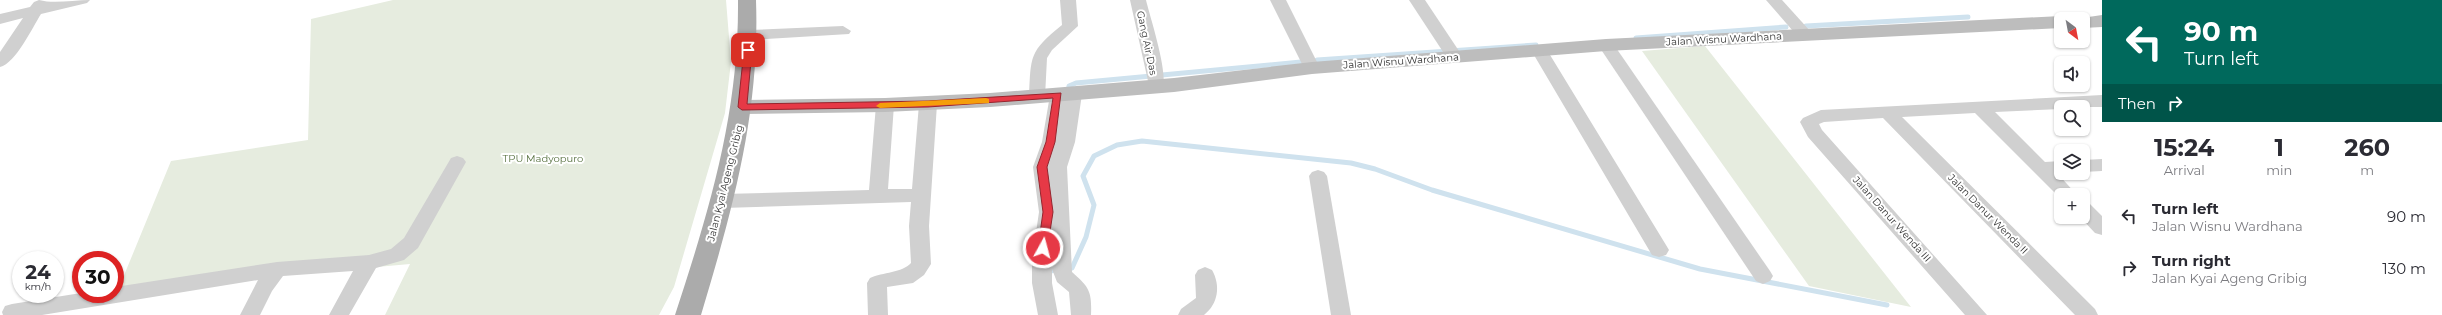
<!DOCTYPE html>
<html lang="en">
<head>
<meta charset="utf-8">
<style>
  body { margin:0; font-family:Montserrat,sans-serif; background:#f7f7f7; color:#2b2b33; height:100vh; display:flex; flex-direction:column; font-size:15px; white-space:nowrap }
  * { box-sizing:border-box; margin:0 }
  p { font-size:13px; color:#7c7c81 }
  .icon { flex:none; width:22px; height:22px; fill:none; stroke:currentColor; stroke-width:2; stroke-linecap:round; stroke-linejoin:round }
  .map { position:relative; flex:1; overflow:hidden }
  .sheet { display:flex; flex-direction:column; background:#fff; width:340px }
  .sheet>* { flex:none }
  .top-card { background:#00695c; color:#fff; overflow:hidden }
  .needle { width:26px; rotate:148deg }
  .buttons { position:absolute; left:2054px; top:12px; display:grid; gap:8px }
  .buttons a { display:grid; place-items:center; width:36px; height:36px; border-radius:6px; background:#fff; box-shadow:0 1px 3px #0004; font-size:20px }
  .speed { position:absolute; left:12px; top:251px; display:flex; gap:8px; font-size:20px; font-weight:700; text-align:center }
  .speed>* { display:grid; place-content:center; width:52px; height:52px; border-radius:50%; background:#fff; box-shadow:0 1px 3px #0004; line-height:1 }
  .speed small { font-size:10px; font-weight:400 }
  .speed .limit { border:6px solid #d22; background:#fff; color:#111 }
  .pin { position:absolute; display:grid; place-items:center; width:34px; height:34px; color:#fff; margin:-17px; border-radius:8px; box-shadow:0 2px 6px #0006 }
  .me { position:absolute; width:44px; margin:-22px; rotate:7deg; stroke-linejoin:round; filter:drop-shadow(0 0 3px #0008) }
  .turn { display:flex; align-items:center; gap:14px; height:84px; padding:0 16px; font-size:18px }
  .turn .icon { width:52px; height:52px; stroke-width:2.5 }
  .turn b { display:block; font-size:28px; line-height:34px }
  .then { display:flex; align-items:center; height:38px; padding:0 16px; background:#0003; gap:8px; font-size:15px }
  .eta { display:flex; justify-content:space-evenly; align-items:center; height:68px; text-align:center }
  .eta b { font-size:24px; font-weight:700; line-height:28px }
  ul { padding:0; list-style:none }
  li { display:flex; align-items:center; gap:12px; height:52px; padding:0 16px }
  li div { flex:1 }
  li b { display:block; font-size:15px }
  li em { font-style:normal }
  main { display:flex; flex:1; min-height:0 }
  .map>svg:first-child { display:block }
  .green { fill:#e6ecdf }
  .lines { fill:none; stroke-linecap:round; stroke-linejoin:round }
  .stream { stroke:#cfe2ee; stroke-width:5 }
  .street { fill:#d0d0d0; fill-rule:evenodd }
  .secondary { fill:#bdbdbd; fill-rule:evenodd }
  .primary { fill:#ababab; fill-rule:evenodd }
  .route { fill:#e63946; stroke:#96252e }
  .slow { fill:#f59e0b }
  .labels { text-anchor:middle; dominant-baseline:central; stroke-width:4; stroke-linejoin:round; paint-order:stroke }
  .street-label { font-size:10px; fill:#333; stroke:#fff }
  .park-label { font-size:10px; fill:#56703f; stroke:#fff }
</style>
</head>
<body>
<main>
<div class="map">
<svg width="2102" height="315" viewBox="0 0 2102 315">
  <rect width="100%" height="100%" fill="#fff"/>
  <!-- green -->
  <g class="green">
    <polygon points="393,0 726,0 731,62 725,113 674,287 659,315 385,315 410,264 118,290 171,161 308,140 311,19"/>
    <polygon points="1705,46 1911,307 1809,286 1642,51"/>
  </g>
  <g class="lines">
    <!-- stream -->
    <g class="stream">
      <polyline points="1806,26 1968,17"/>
      <polyline points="1636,38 1786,27"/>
      <polyline points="1317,60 1536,45"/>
      <polyline points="1068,93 1069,86 1076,83 1301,62"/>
      <polyline points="1050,271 1072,268 1086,237 1094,205 1083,176 1094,156 1117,145 1142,141 1351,163 1375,169 1432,190 1700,269 1887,305"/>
    </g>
    <!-- street -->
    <g class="street">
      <path d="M 39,0 C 54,4 73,0 90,0 L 87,3 L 41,14 C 32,28 16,63 0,67 L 0,52 L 23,18 L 0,24 L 0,14 L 30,7 L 34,2 Z"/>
      <path d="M 1060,0 L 1076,0 L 1078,26 L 1052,50 L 1047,58 L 1045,97 L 1043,101 L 1031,101 L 1029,97 C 1031,55 1029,52 1062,25 Z"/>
      <path d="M 1130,0 L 1146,0 C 1150,17 1170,77 1162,90 L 1150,90 Z"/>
      <polygon points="1270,0 1286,0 1320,68 1318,72 1306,72"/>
      <polygon points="1409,0 1425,0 1463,57 1461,61 1449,61"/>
      <polygon points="1766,0 1782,0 1811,32 1813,35 1811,38 1799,38"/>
      <polygon points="843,26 851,31 849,34 750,40 744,38 742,35 744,32 750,30"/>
      <polygon points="1606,40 1612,42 1770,271 1773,276 1770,281 1763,284 1756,281 1598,45 1600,42"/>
      <polygon points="1539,45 1545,46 1547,50 1666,245 1669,250 1666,255 1659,257 1652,255 1531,50 1533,46"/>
      <path d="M 1074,89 L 1080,90 L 1082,94 L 1075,142 L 1067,167 L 1072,272 C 1089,287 1092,291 1091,315 L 1071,315 L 1069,292 L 1057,282 L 1052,269 L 1052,283 L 1058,315 L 1038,315 L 1032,283 L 1032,260 L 1039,212 L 1033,167 L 1042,142 L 1050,95 L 1052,91 L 1058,90 L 1066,94 L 1068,90 Z"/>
      <polygon points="2102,95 2102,107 2061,107 2061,109 1995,112 2045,162 2061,161 2062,173 2057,173 2077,195 2061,195 2061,199 1975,113 1902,117 2095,309 2098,315 2075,315 1883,118 1824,122 1819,124 1822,130 1987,315 1965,315 1808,137 1800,122 1803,118 1821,110"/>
      <path d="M 928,98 L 934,100 L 937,104 L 929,226 L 931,264 L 924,275 L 913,283 L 887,287 L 888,315 L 868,315 L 867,283 L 870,278 C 883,272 902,273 911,263 L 909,226 L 911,202 L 723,208 L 716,206 L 714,201 L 716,196 L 723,194 L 869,190 L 876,105 L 879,101 L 891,101 L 894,105 L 888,189 L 912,189 L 919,104 L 922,100 Z"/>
      <polygon points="457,156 463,158 466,162 418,248 404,260 376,268 349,315 329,315 353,271 283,276 272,291 260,315 240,315 258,280 42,315 3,315 2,312 5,306 12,304 81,293 115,294 115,287 277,262 369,255 391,249 404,238 451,158"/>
      <polygon points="2102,159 2102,171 2083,172 2083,160"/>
      <polygon points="1318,170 1324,172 1327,176 1351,315 1331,315 1309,176 1312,172"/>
      <polygon points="2083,202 2090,204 2102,216 2102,235 2095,233 2080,217 2083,217"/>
      <path d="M 1205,267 L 1212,270 C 1221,286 1218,304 1204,315 L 1178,315 L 1181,309 L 1196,298 L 1195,275 L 1198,270 Z"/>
    </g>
    <!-- secondary -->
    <g class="secondary">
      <polygon points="2102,15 2102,27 2083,28 2083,19 2075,19"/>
      <polygon points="2061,16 2069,19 2061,19 2061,28 1606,51 1312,74 1174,92 990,107 885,112 742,114 735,112 732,107 735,102 742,100 885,98 990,93 1174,78 1312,62 1606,39"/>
    </g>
    <!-- primary -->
    <path class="primary" d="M 738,0 L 756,0 C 760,113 733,208 701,315 L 675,315 C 710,208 739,113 738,0 Z"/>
  </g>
  <!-- route -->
  <polygon class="route" points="748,47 752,50 747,104 928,101 1061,93 1055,142 1047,167 1053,212 1047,251 1040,251 1038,248 1043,212 1037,167 1046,142 1053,98 928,107 742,110 738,107 744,50"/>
  <!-- slow -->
  <polygon class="slow" points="986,98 989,99 989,103 880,108 876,106 880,103"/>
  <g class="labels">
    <!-- street labels -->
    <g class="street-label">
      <text transform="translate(1724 39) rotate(-3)">Jalan Wisnu Wardhana</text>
      <text transform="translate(1147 43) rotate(78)">Gang Air Das</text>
      <text transform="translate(1401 61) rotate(-4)">Jalan Wisnu Wardhana</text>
      <text transform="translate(725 183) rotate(-76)">Jalan Kyai Ageng Gribig</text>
      <text transform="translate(1988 214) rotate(45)">Jalan Danur Wenda II</text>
      <text transform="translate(1892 219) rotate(48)">Jalan Danur Wenda III</text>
    </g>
    <!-- park labels -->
    <g class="park-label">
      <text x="543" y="158">TPU Madyopuro</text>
    </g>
  </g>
</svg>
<div class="buttons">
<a><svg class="needle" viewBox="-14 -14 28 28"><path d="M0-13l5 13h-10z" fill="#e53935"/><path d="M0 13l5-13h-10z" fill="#7c7c81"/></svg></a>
<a><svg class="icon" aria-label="sound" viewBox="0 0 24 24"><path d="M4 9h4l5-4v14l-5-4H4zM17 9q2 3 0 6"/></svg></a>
<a><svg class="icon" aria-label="search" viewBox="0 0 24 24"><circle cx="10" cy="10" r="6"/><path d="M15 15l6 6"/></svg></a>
<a><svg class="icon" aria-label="layers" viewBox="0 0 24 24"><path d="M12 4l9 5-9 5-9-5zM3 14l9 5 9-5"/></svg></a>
<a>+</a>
</div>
<div class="speed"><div>24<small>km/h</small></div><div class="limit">30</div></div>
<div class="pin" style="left:748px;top:50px;background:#d93025"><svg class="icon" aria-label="arrive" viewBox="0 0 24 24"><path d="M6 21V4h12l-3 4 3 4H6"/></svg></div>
<svg class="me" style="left:1043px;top:248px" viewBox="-20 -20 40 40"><circle r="17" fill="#e63946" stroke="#fff" stroke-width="3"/><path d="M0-11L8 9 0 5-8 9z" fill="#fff"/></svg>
</div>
<section class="sheet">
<div class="top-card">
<div class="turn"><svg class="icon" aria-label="left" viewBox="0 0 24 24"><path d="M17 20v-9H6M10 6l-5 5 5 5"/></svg><div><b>90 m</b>Turn left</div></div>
<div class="then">Then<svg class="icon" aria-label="right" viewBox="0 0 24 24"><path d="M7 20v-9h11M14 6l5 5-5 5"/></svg></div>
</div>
<div class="eta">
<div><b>15:24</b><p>Arrival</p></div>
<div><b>1</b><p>min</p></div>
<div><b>260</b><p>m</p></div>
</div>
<ul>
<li><svg class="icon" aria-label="left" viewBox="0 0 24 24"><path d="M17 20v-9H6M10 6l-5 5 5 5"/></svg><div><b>Turn left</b><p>Jalan Wisnu Wardhana</p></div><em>90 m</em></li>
<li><svg class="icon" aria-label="right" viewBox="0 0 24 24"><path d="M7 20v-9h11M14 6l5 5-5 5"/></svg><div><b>Turn right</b><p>Jalan Kyai Ageng Gribig</p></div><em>130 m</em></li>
</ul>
</section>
</main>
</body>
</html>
